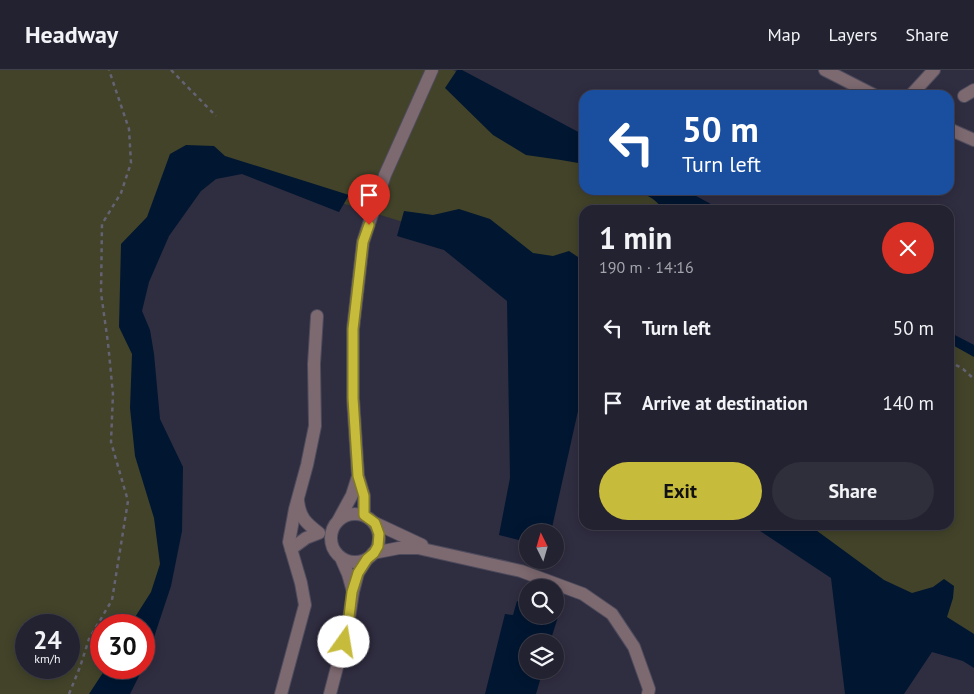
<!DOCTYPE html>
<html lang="en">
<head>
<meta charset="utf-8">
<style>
  body { margin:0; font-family:"PT Sans",sans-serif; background:#2f2f3c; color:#f1f3f6; height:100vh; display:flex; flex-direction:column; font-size:19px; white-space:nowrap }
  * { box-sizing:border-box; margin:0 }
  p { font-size:16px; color:#a3a4ab }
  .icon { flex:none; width:28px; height:28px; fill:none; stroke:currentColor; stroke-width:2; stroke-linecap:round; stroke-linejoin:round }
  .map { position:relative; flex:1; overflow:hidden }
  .drawer { position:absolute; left:579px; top:135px; width:375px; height:325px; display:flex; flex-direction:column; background:#232230; border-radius:15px; box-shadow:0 2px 12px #0003,0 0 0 1px #403f4c }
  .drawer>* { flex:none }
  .guide { position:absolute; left:579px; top:20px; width:375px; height:105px; border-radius:15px; box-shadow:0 2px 12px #0003,0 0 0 1px #403f4c; background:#1a4fa0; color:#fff; overflow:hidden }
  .needle { width:32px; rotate:355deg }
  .tools { position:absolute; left:519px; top:454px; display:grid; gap:10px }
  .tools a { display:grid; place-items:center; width:45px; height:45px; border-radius:50%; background:#232230; box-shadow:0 2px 12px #0003,0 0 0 1px #403f4c; font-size:25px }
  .speed { position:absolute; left:15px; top:544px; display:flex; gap:10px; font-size:25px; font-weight:700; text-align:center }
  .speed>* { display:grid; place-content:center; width:65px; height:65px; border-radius:50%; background:#232230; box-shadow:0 2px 12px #0003,0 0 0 1px #403f4c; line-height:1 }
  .speed small { font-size:12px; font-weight:400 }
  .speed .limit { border:8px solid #d22; background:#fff; color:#111 }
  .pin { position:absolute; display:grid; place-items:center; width:42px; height:42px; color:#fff; margin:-51px -21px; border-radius:50% 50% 50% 0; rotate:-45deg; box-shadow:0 0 5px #0007 }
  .pin .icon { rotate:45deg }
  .me { position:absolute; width:55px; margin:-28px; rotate:13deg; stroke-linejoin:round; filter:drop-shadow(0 0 4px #0008) }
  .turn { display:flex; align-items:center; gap:18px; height:105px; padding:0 20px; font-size:22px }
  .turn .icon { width:65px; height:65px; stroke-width:2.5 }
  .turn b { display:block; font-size:35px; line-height:42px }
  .round { display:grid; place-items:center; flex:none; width:52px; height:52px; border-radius:26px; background:#2f2f3c }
  .overview { display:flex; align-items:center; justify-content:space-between; height:85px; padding:0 20px }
  h1 { font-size:30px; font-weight:700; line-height:38px }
  .cta { display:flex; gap:10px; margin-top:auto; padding:10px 20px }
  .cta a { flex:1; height:58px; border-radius:30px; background:#c7bb3c; color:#111; font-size:20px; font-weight:700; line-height:58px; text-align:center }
  .cta a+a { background:#2f2f3c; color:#f1f3f6 }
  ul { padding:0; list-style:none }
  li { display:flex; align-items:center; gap:15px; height:75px; padding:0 20px }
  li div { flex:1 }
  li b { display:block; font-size:19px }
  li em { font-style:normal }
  header { display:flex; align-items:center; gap:30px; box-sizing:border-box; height:70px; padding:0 25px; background:#232230; border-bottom:1px solid #403f4c }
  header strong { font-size:24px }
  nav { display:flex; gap:28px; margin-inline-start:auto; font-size:18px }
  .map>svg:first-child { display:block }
  .green { fill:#424329; fill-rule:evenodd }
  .water { fill:#001631 }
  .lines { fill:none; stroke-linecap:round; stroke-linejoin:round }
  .minor-casing { stroke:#4d4b5c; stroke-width:14 }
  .path { stroke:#646273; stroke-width:2.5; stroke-dasharray:4 4; stroke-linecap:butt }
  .minor { stroke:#7d6970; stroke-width:12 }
  .route-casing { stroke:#817a27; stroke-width:12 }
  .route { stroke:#c7bb3c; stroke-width:9 }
</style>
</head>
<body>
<header>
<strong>Headway</strong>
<nav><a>Map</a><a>Layers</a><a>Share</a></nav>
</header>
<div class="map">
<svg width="974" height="624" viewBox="0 0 974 624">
  <rect width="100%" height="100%" fill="#2f2d40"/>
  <!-- green -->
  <g class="green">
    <path d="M 0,0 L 453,0 L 584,71 L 584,120 L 674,120 L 711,140 L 584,140 L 584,313 L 481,176 L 212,93 L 131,226 L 167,499 L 144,555 L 101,555 L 101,598 L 127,598 L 113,624 L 0,624 ZM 26,555 L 69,555 L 69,598 L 26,598 Z"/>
    <polygon points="949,269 974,283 974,583 780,455 949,455"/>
  </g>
  <!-- water -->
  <g class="water">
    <polygon points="457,0 462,0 584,65 584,94 561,90 526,85 493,65 445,18"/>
    <polygon points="186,75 214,76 225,86 349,125 339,142 242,104 216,109 201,121 169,166 149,212 142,241 150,260 154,284 160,349 183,397 182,461 171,516 144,597 144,555 130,555 151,522 160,494 154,448 135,386 130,338 132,284 119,257 121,174 147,147 170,84"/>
    <path d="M 629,120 L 685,120 L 722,140 L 663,140 C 654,126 644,124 629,120 Z"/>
    <polygon points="459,139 490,149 533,183 553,186 569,181 584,191 584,345 578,341 551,462 528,462 527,472 499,465 510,408 507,231 444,180 397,166 404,141 433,145"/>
    <polygon points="949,262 974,275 974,287 949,273"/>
    <polygon points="751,455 809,455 884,510 912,523 933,517 944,509 954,516 953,528 947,547 974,564 974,598 963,591 932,582 904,624 845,624 831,508"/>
    <polygon points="517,531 527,535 528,545 551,545 558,547 550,572 528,572 528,600 543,600 536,624 485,624 505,544 513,545"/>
    <polygon points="106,598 143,598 130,624 89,624"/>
  </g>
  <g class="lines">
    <!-- minor casing -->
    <g class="minor-casing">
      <g id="minor">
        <polyline points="825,0 874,25"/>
        <polyline points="911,25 934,0"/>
        <polyline points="964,26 974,20"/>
        <polyline points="949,59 974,70"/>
        <polyline points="358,406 353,328 353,259 363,172 385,105 432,0"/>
        <circle cx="355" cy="468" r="24"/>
        <polyline points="339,449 352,425 358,406 364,426 364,445"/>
        <polyline points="375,453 422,475"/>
        <path d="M 291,479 L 306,468 L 319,463 C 306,453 300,448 298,431"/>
        <polyline points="373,483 399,478 418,478 521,501 583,524 612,544 634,577 649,619 648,624"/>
        <polyline points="341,488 348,504 353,522 358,503 367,489"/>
        <polyline points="281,624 305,535 301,513 289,472 295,439 307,395 315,356 314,294 317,246"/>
        <polyline points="330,624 348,555 353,522"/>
      </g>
    </g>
    <!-- path -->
    <g class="path">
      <polyline points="171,0 216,46"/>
      <polyline points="949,291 963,299 974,309"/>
      <polyline points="69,624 80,597 89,569 112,530 128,431 111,372 113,324 108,273 101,223 102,154 121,123 131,93 129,59 109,0"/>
    </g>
    <!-- minor -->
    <use href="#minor" class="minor"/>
  </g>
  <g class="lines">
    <!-- route casing -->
    <g class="route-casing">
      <polyline id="route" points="344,572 348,555 352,522 358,503 367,489 374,483 378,476 379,464 375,453 364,445 364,426 358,406 353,328 353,259 363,172 369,155"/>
    </g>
    <!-- route -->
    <use href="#route" class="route"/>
  </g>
</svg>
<div class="tools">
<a><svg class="needle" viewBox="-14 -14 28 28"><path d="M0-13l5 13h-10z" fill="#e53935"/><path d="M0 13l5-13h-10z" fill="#a3a4ab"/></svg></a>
<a><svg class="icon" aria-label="search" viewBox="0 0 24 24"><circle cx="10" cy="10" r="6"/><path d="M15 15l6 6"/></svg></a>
<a><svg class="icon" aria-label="layers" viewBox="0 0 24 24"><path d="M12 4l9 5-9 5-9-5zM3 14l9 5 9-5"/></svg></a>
</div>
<div class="speed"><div>24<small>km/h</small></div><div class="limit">30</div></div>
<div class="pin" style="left:369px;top:155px;background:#d93025"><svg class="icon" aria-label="arrive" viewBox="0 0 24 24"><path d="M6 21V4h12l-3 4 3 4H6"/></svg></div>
<svg class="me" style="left:344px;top:572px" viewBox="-20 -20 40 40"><circle r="19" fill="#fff"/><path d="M0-13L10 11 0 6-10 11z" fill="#c7bb3c"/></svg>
<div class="guide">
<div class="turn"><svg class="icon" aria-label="left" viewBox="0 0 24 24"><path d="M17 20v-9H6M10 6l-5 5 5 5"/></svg><div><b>50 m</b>Turn left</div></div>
</div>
<section class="drawer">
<div class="overview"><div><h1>1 min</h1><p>190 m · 14:16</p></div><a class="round" style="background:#d93025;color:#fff"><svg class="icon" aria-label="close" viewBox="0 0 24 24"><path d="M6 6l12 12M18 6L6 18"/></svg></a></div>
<ul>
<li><svg class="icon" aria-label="left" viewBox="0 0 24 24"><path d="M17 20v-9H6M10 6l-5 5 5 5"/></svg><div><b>Turn left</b></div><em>50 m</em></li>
<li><svg class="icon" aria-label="arrive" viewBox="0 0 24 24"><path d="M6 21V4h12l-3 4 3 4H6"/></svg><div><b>Arrive at destination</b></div><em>140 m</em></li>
</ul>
<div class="cta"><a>Exit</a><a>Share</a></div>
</section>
</div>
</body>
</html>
